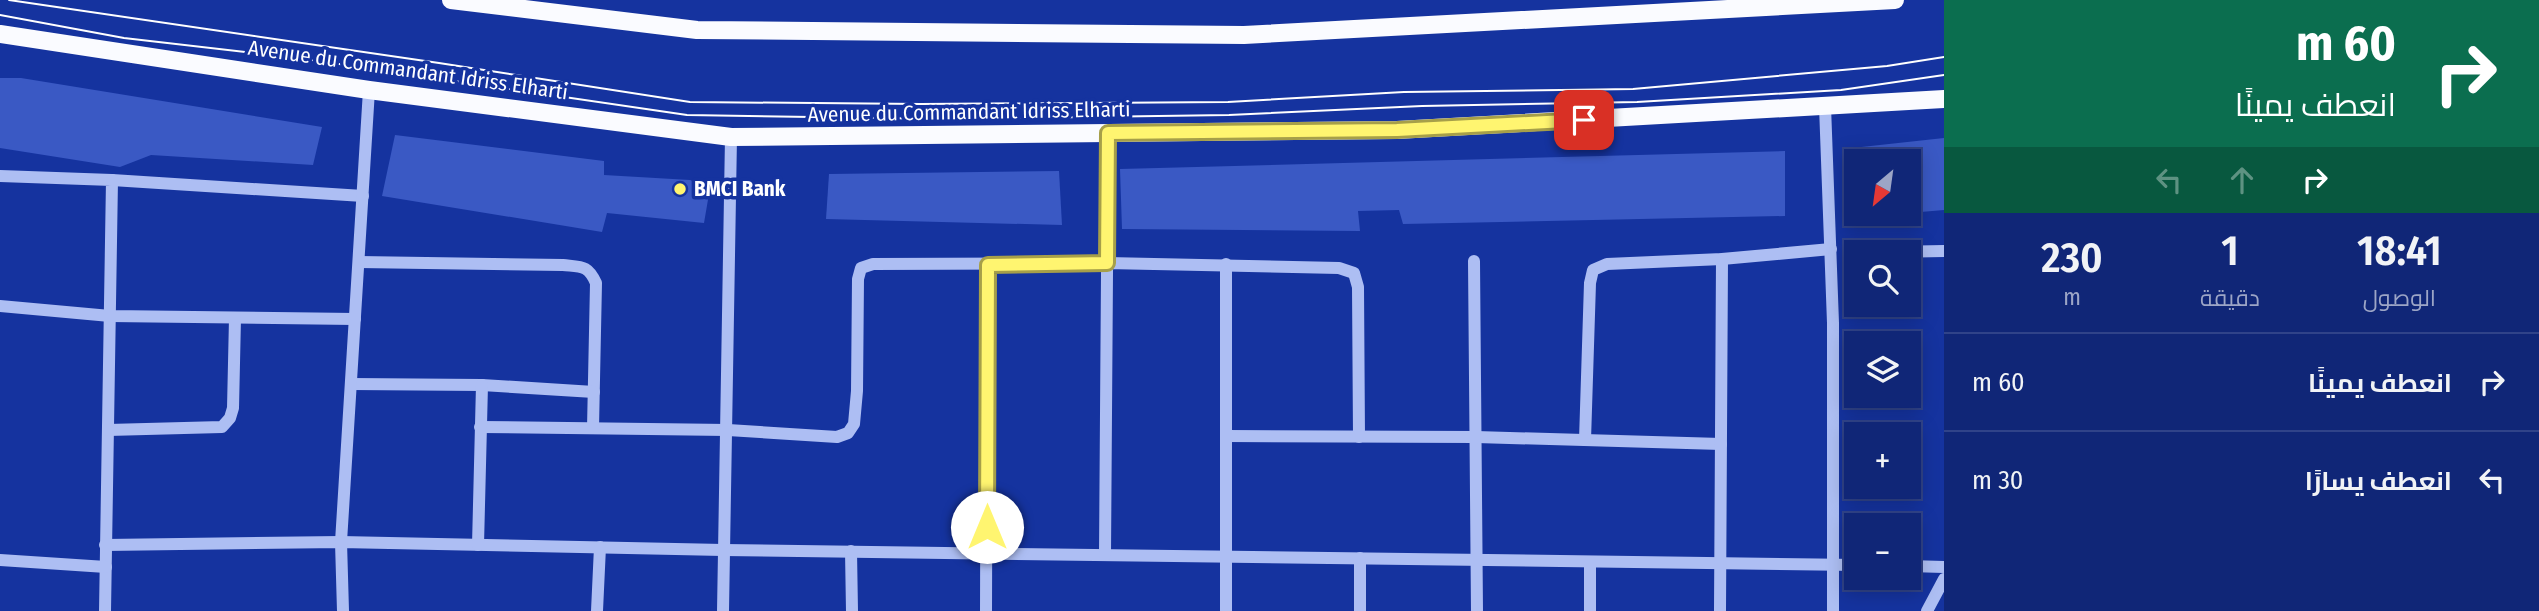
<!DOCTYPE html>
<html lang="ar">
<head>
<meta charset="utf-8">
<style>
  body { margin:0; font-family:"Fira Sans Condensed",Cairo,sans-serif; background:#1e327f; color:#f1f3f6; direction:rtl; height:100vh; display:flex; flex-direction:column; font-size:26px; white-space:nowrap }
  * { box-sizing:border-box; margin:0 }
  p { font-size:23px; color:#9ca5c6 }
  .icon { flex:none; width:38px; height:38px; fill:none; stroke:currentColor; stroke-width:2; stroke-linecap:round; stroke-linejoin:round }
  .map { position:relative; flex:1; overflow:hidden; direction:ltr }
  .drawer { display:flex; flex-direction:column; background:#102677; width:595px }
  .drawer>* { flex:none }
  .guide { background:#0b6e4f; color:#fff; overflow:hidden }
  .needle { width:46px; rotate:209deg }
  .fabs { position:absolute; left:1844px; top:149px; display:grid; gap:14px }
  .fabs a { display:grid; place-items:center; width:77px; height:77px; border-radius:0px; background:#102677; box-shadow:0 4px 18px #0003,0 0 0 2px #304389; font-size:35px }
  .pin { position:absolute; display:grid; place-items:center; width:60px; height:60px; color:#fff; margin:-30px; border-radius:14px; box-shadow:0 4px 10px #0006 }
  .me { position:absolute; width:77px; margin:-38px; rotate:0deg; stroke-linejoin:round; filter:drop-shadow(0 0 5px #0008) }
  .turn { display:flex; align-items:center; gap:24px; height:147px; padding:0 28px; font-size:32px }
  .turn .icon { width:91px; height:91px; stroke-width:2.5 }
  .turn b { display:block; font-size:49px; line-height:60px }
  .lanes { display:flex; align-items:center; height:66px; padding:0 28px; background:#0003; justify-content:center; gap:35px; direction:ltr }
  .lanes .off { opacity:.35 }
  .eta { display:flex; justify-content:space-evenly; align-items:center; height:119px; text-align:center }
  .eta b { font-size:42px; font-weight:600; line-height:49px }
  ul { padding:0; list-style:none }
  li { display:flex; align-items:center; gap:21px; height:98px; padding:0 28px; border-top:2px solid #304389 }
  li div { flex:1 }
  li b { display:block; font-size:26px }
  li em { font-style:normal }
  main { display:flex; flex:1; min-height:0 }
  .map>svg:first-child { display:block }
  .building { fill:#3a59c4 }
  .lines { fill:none; stroke-linecap:round; stroke-linejoin:round }
  .minor { stroke:#adbef3; stroke-width:12 }
  .major { stroke:#fafbff; stroke-width:18 }
  .tram { stroke:#fff; stroke-width:2 }
  .route-casing { stroke:#a69f49; stroke-width:18 }
  .route { stroke:#fff570; stroke-width:12 }
  .poi-dot { fill:#fff570; stroke:#15339f; stroke-width:2.5 }
  .labels { text-anchor:middle; dominant-baseline:central; stroke-width:7; stroke-linejoin:round; paint-order:stroke }
  .street-label { font-size:21px; fill:#fff; stroke:#15339f }
  .poi-label { font-size:21px; font-weight:bold; fill:#fff; stroke:#15339f; text-anchor:start }
</style>
</head>
<body>
<main>
<section class="drawer">
<div class="guide">
<div class="turn"><svg class="icon" aria-label="right" viewBox="0 0 24 24"><path d="M7 20v-9h11M14 6l5 5-5 5"/></svg><div><b>60 m</b>انعطف يمينًا</div></div>
<div class="lanes"><svg class="icon off" aria-label="left" viewBox="0 0 24 24"><path d="M17 20v-9H6M10 6l-5 5 5 5"/></svg><svg class="icon off" aria-label="ahead" viewBox="0 0 24 24"><path d="M12 20V5M6 11l6-6 6 6"/></svg><svg class="icon" aria-label="right" viewBox="0 0 24 24"><path d="M7 20v-9h11M14 6l5 5-5 5"/></svg></div>
</div>
<div class="eta">
<div><b>18:41</b><p>الوصول</p></div>
<div><b>1</b><p>دقيقة</p></div>
<div><b>230</b><p>m</p></div>
</div>
<ul>
<li><svg class="icon" aria-label="right" viewBox="0 0 24 24"><path d="M7 20v-9h11M14 6l5 5-5 5"/></svg><div><b>انعطف يمينًا</b></div><em>60 m</em></li>
<li><svg class="icon" aria-label="left" viewBox="0 0 24 24"><path d="M17 20v-9H6M10 6l-5 5 5 5"/></svg><div><b>انعطف يسارًا</b></div><em>30 m</em></li>
</ul>
</section>
<div class="map">
<svg width="1944" height="611" viewBox="0 0 1944 611">
  <rect width="100%" height="100%" fill="#15339f"/>
  <!-- building -->
  <g class="building">
    <polygon points="0,78 21,78 322,127 313,165 151,155 120,167 0,148"/>
    <polygon points="395,135 604,161 604,175 690,180 710,188 704,223 607,213 602,232 382,196"/>
    <polygon points="1944,138 1944,210 1909,213 1909,161 1857,161 1857,214 1890,214 1890,215 1848,220 1843,149"/>
    <polygon points="1785,151 1785,216 1403,224 1399,210 1358,211 1360,231 1122,229 1120,169"/>
    <polygon points="1059,171 1062,225 826,219 829,174"/>
  </g>
  <g class="lines">
    <!-- minor -->
    <g class="minor">
      <polyline points="1825,106 1833,323 1833,611"/>
      <polyline points="0,176 112,180 105,611"/>
      <polyline points="112,180 363,196"/>
      <polyline points="1890,252 1944,251"/>
      <polyline points="1474,261 1477,611"/>
      <path d="M 359,262 L 563,265 C 582,267 588,265 596,283 L 593,428"/>
      <polyline points="0,306 110,316 355,319"/>
      <polyline points="351,384 482,385 594,392"/>
      <polyline points="480,427 728,430 837,437 848,433 854,424 857,391 858,279 861,268 873,264 1107,263 1339,268 1354,273 1358,287 1359,437"/>
      <polyline points="108,430 222,427 230,418 233,408 235,318"/>
      <polyline points="1227,436 1476,437 1721,444"/>
      <polyline points="1585,440 1590,283 1593,270 1607,264 1722,259 1831,249"/>
      <polyline points="105,545 341,542 723,550 1857,565"/>
      <polyline points="478,545 482,385"/>
      <polyline points="851,551 852,611"/>
      <polyline points="1105,555 1108,133"/>
      <polyline points="0,560 106,567"/>
      <polyline points="1590,562 1590,611"/>
      <polyline points="1909,566 1944,567"/>
      <polyline points="343,611 341,542 369,90"/>
      <polyline points="597,611 600,547"/>
      <polyline points="723,611 731,137"/>
      <polyline points="986,611 987,265"/>
      <polyline points="1226,611 1226,264"/>
      <polyline points="1360,611 1360,558"/>
      <polyline points="1720,611 1722,259"/>
      <polyline points="1927,611 1944,579"/>
    </g>
    <!-- major -->
    <g class="major">
      <polyline points="451,0 697,30 1244,35 1895,0"/>
      <polyline points="0,34 369,90 731,137 1397,130 1944,99"/>
    </g>
    <!-- tram -->
    <g class="tram">
      <polyline points="9,0 439,63 690,102 921,104 1228,102 1404,92 1633,89 1887,66 1944,57"/>
      <polyline points="0,15 124,38 305,59 687,115 945,119 1229,115 1422,106 1637,102 1841,90 1944,75"/>
    </g>
  </g>
  <g class="lines">
    <!-- route casing -->
    <g class="route-casing">
      <polyline id="route" points="987,527 988,265 1107,263 1108,133 1397,130 1584,120"/>
    </g>
    <!-- route -->
    <use href="#route" class="route"/>
  </g>
  <!-- markers -->
  <circle class="poi-dot" cx="680" cy="189" r="7"/>
  <g class="labels">
    <!-- street labels -->
    <g class="street-label">
      <text transform="translate(408 70) rotate(8)">Avenue du Commandant Idriss Elharti</text>
      <text transform="translate(969 112) rotate(-1)">Avenue du Commandant Idriss Elharti</text>
    </g>
    <!-- poi labels -->
    <g class="poi-label">
      <text x="694" y="189">BMCI Bank</text>
    </g>
  </g>
</svg>
<div class="fabs">
<a><svg class="needle" viewBox="-14 -14 28 28"><path d="M0-13l5 13h-10z" fill="#e53935"/><path d="M0 13l5-13h-10z" fill="#9ca5c6"/></svg></a>
<a><svg class="icon" aria-label="search" viewBox="0 0 24 24"><circle cx="10" cy="10" r="6"/><path d="M15 15l6 6"/></svg></a>
<a><svg class="icon" aria-label="layers" viewBox="0 0 24 24"><path d="M12 4l9 5-9 5-9-5zM3 14l9 5 9-5"/></svg></a>
<a>+</a>
<a>−</a>
</div>
<div class="pin" style="left:1584px;top:120px;background:#d93025"><svg class="icon" aria-label="arrive" viewBox="0 0 24 24"><path d="M6 21V4h12l-3 4 3 4H6"/></svg></div>
<svg class="me" style="left:987px;top:527px" viewBox="-20 -20 40 40"><circle r="19" fill="#fff"/><path d="M0-13L10 11 0 6-10 11z" fill="#fff570"/></svg>
</div>
</main>
</body>
</html>
